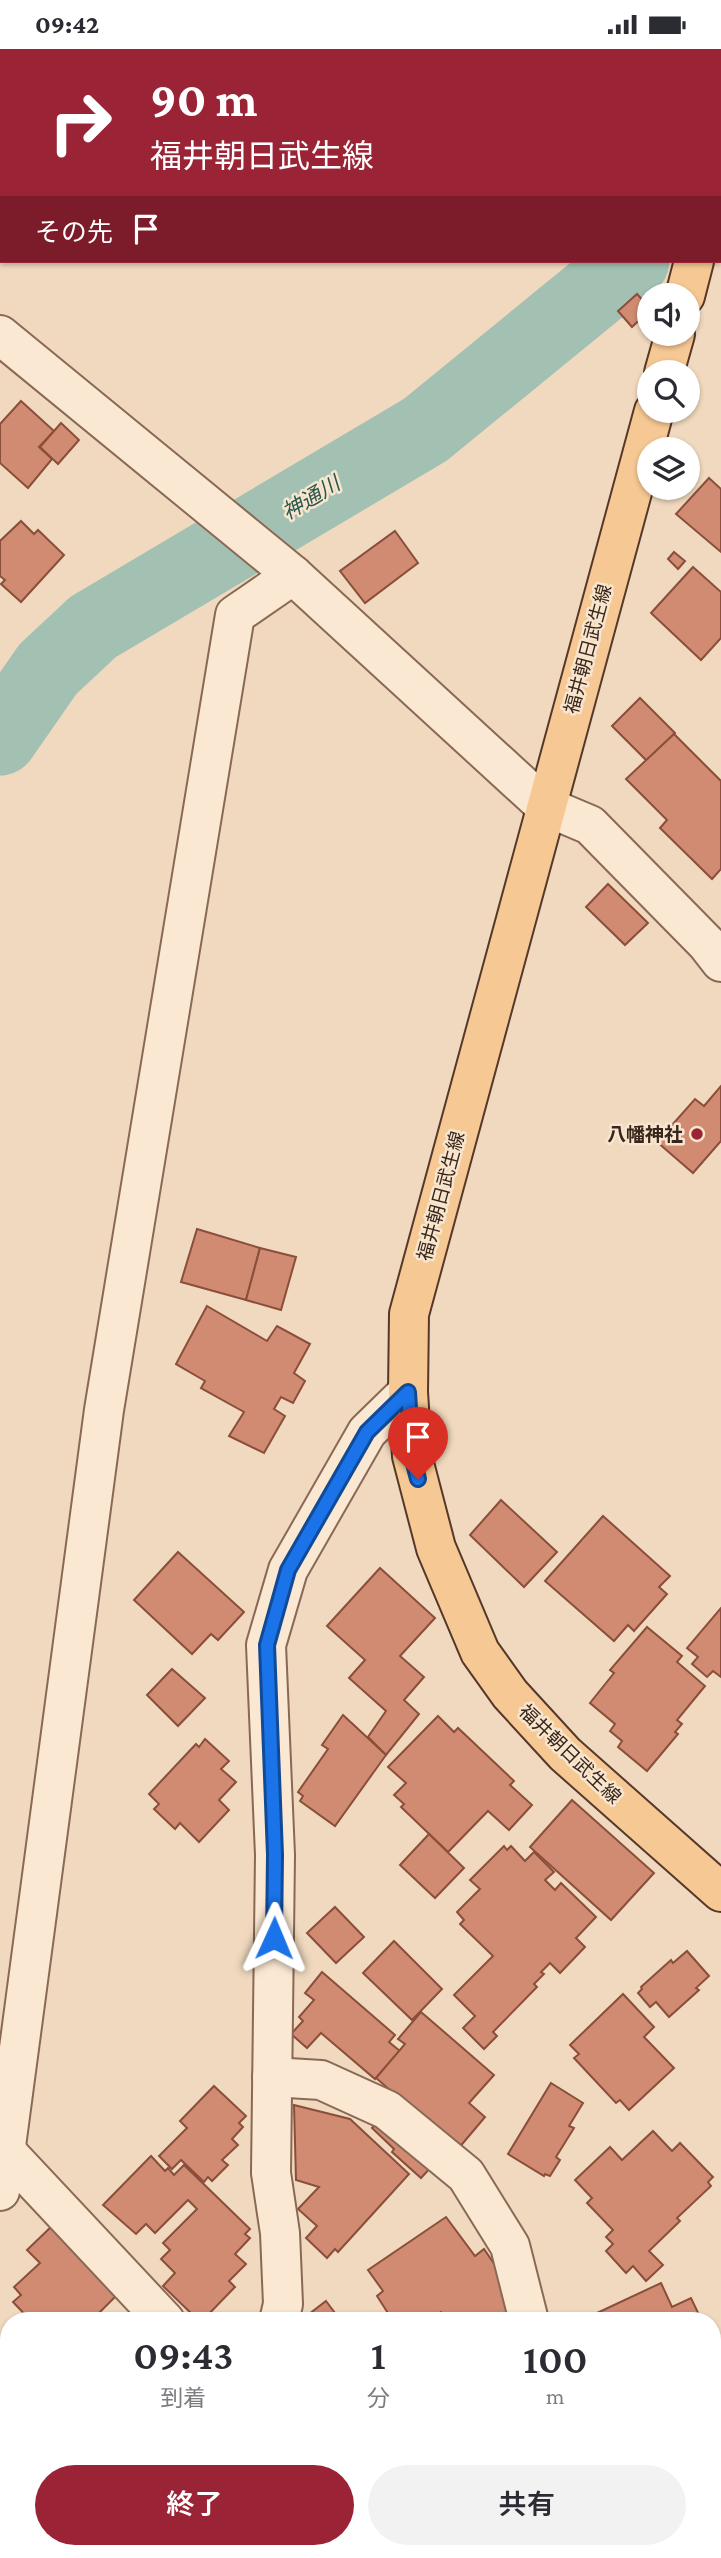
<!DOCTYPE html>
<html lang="ja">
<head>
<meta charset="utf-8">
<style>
  body { margin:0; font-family:"Crimson Pro","Noto Sans JP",serif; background:#f2f2f3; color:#2b2b33; height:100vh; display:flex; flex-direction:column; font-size:26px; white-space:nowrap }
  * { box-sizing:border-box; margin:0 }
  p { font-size:23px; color:#7c7c81 }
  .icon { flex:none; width:38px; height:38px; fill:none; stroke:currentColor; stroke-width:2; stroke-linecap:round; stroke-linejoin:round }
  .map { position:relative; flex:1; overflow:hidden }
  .sheet { position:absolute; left:0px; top:2263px; width:721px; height:247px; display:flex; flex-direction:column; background:#fff; border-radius:28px 28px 0 0; box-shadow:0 2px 5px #0004 }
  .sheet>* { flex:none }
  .top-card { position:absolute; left:0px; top:0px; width:721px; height:214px; box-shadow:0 2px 5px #0004; background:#9b2336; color:#fff; overflow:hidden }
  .fabs { position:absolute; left:637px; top:234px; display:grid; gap:14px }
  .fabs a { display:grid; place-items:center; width:63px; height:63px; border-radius:50%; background:#fff; box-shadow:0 2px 5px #0004; font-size:35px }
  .pin { position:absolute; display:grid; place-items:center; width:60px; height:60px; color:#fff; margin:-72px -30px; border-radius:50% 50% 50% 0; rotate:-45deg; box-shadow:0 0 7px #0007 }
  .pin .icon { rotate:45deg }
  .me { position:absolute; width:77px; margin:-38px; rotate:1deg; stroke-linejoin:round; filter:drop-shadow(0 0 5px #0008) }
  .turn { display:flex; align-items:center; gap:24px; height:147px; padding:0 35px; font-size:32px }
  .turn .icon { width:91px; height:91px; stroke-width:2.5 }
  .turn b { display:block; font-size:49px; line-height:60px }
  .then { display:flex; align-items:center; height:66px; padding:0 35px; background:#0003; gap:14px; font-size:26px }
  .eta { display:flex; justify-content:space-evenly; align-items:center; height:119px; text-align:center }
  .eta b { font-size:42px; font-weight:600; line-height:49px }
  .button { display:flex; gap:14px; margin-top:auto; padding:14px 35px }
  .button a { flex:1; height:80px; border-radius:42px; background:#9b2336; color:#fff; font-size:28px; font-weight:600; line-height:80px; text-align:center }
  .button a+a { background:#f2f2f3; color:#2b2b33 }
  .status { display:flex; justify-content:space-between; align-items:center; height:49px; padding:0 35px; background:#fff; direction:ltr }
  .status svg { height:19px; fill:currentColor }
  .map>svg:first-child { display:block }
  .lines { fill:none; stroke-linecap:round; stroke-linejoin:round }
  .river { stroke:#a2c1b3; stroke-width:75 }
  .building { fill:#d08b72; stroke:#8a4e3a; stroke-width:2 }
  .minor-casing { stroke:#896956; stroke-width:42 }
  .major-casing { stroke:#56382b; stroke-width:42 }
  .minor { stroke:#fbe8d2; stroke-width:38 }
  .major { stroke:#f6c893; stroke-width:38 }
  .route-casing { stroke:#114b97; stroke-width:18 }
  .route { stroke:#1a73e8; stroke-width:12 }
  .poi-dot { fill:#9b2336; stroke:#f7e5ce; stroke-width:2.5 }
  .labels { text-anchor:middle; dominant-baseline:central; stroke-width:5; stroke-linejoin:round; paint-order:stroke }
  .street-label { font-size:19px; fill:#38251b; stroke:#f7e5ce }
  .poi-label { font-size:19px; font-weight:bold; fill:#38251b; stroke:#f7e5ce; text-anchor:end }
  .water-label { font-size:21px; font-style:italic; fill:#2a584e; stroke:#f7e5ce }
</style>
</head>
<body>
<div class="status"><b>09:42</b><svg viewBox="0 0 49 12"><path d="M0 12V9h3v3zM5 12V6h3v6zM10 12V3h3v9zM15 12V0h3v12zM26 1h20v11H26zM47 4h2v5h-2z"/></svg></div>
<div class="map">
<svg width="721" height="2509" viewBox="0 0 721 2509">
  <rect width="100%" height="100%" fill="#f0d9be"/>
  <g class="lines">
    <!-- river -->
    <g class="river">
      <polyline points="719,137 721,135"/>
      <polyline points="0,689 48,620 93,578 425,381 632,212"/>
    </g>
  </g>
  <!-- building -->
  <g class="building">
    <polygon points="637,245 649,258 646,261 648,263 632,278 618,262"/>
    <polygon points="21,352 54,382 39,398 52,410 28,439 0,414 0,375"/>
    <polygon points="61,374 79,391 58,415 40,398"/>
    <polygon points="709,429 721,440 721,503 676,465"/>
    <polygon points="21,472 34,485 38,481 64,506 21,553 1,535 5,531 0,527 0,492"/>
    <polygon points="395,482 418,514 365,554 340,522"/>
    <polygon points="674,503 685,512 678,520 668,510"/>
    <polygon points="693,518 721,543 721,589 701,611 651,564"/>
    <polygon points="640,649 675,684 647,712 612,677"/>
    <polygon points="674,685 721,732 721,820 712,830 660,779 667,771 626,730"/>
    <polygon points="608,835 648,874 625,896 586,858"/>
    <polygon points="721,1037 721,1092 693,1124 657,1093 695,1050 704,1057"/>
    <polygon points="197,1180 260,1199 246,1251 181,1233"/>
    <polygon points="260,1199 296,1208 281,1261 246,1251"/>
    <polygon points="207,1257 267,1292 277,1277 310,1295 294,1324 305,1332 293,1354 281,1348 274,1360 285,1367 264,1404 229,1387 244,1363 201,1339 205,1332 176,1315"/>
    <polygon points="501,1451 557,1503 524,1538 470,1486"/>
    <polygon points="603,1467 670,1527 659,1538 667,1545 634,1582 628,1576 614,1592 545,1532"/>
    <polygon points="178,1503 244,1563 218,1591 211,1585 192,1605 134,1551"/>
    <polygon points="380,1519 435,1569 400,1607 424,1628 404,1651 419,1665 386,1706 368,1688 386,1662 349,1629 365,1611 327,1577"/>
    <polygon points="721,1559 721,1628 713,1622 707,1628 692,1615 698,1608 687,1599"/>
    <polygon points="647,1578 682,1607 677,1613 705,1637 677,1671 682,1675 675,1683 678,1685 647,1722 618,1698 622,1692 610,1682 615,1675 590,1654 614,1624 610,1621"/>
    <polygon points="172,1620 205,1649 178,1677 147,1646"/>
    <polygon points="343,1666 386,1706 335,1777 300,1752 303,1747 298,1743 328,1700 322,1696"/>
    <polygon points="438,1667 454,1683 458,1679 514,1732 510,1736 532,1756 509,1781 488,1762 448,1803 401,1758 404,1755 394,1746 406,1734 388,1718"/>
    <polygon points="205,1690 229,1712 221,1720 236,1733 219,1751 229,1761 199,1793 180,1774 175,1780 154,1760 159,1755 149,1745 196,1695 199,1698"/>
    <polygon points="572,1751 654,1824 611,1871 530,1798"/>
    <polygon points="429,1785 464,1819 435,1849 400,1816"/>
    <polygon points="504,1797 507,1801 511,1797 525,1812 534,1803 554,1823 545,1831 555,1841 561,1834 596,1868 576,1889 585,1898 560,1924 550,1914 541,1923 544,1925 534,1935 537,1938 493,1983 497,1987 484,2000 463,1979 475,1967 454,1946 493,1907 460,1875 464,1871 457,1863 480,1840 470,1831"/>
    <polygon points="335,1858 364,1888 336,1914 307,1884"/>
    <polygon points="394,1892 442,1940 412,1971 363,1924"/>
    <polygon points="687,1902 709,1927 696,1939 699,1941 669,1968 656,1953 650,1958 638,1944 642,1940 641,1938 671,1911 673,1914"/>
    <polygon points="322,1923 395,1986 389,1993 400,2002 375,2030 321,1984 307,1999 291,1985 303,1972 299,1968 314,1951 305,1944"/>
    <polygon points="623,1945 654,1978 644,1988 674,2019 629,2061 620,2051 616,2054 574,2009 579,2005 570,1996"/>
    <polygon points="421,1963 494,2026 469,2054 485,2068 458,2100 376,2029 405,1995 398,1990"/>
    <polygon points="551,2034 583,2054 569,2077 574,2079 556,2108 560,2111 550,2127 545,2125 544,2127 508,2105"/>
    <polygon points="214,2037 246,2067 239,2074 243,2078 232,2090 238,2096 222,2111 228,2116 212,2132 208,2128 204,2133 181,2111 172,2120 159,2107 187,2079 180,2072"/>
    <polygon points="294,2056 350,2070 409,2125 338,2203 335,2200 327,2209 306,2189 317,2177 298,2160 319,2138 296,2131"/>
    <polygon points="381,2069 432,2117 421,2129 392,2103 394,2100 372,2079"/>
    <polygon points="653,2082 672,2102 680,2094 713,2128 708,2133 711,2137 677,2169 680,2172 649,2202 663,2216 646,2232 633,2217 626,2224 606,2202 613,2195 606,2188 613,2181 587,2154 592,2149 575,2131 610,2098 622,2111"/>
    <polygon points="151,2107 165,2122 168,2119 174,2126 184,2116 250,2180 245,2185 250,2189 235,2205 246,2215 229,2232 235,2238 202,2272 199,2272 163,2237 175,2224 161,2210 170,2201 163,2194 197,2160 188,2151 155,2184 146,2175 136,2185 103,2156"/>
    <polygon points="446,2168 475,2207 484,2200 512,2241 515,2266 507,2272 448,2272 441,2263 428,2272 393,2272 377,2247 383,2242 368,2221"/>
    <polygon points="53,2176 117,2246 91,2272 31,2272 13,2253 21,2246 14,2238 40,2214 27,2201"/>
    <polygon points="661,2234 672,2258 691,2249 702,2272 580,2272"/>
    <polygon points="326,2252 341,2272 306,2272 304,2269"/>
    <polygon points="720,2324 721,2325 721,2428 712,2419 712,2331"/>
    <polygon points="721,2475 721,2509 685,2509 680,2501 712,2501 712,2481"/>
    <polygon points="7,2496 9,2501 13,2501 22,2509 0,2509 0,2503"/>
    <polygon points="39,2501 121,2501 114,2509 47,2509"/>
    <polygon points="400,2501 464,2501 466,2504 455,2509 405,2509"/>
    <polygon points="484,2501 540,2501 544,2509 488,2509"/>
    <polygon points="550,2501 575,2501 579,2509 554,2509"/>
  </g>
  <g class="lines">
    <!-- minor casing -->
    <g class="minor-casing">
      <g id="minor">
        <polyline points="0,286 293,526 545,757 590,776 707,895 721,913"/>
        <polyline points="272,2028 321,2031 387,2061 466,2126 510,2197 529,2272"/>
        <polyline points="0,2096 165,2272"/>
        <polyline points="0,2142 104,1361 235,566 293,526"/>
        <polyline points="279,2272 283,2255 280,2184 271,2124 275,1806 266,1596 288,1521 367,1383 408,1343"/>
        <polyline points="712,2465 721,2462"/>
        <polyline points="332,2501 337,2509"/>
        <polyline points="158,2509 165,2501"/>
        <polyline points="614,2509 626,2501"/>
      </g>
    </g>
    <!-- major casing -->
    <g class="major-casing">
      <g id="major">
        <polyline points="719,112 721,105"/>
        <polyline points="685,247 694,212"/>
        <polyline points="664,324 675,285"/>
        <polyline points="654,362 409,1265 408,1343 412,1407 436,1499 480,1603 510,1645 565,1705 721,1843"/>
      </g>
    </g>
    <!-- minor -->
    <use href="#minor" class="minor"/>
    <!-- major -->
    <use href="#major" class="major"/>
  </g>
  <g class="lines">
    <!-- route casing -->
    <g class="route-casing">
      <polyline id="route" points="274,1889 275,1806 267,1596 288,1521 367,1383 408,1343 412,1407 418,1430"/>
    </g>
    <!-- route -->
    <use href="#route" class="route"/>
  </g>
  <!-- markers -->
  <circle class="poi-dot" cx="697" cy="1085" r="7"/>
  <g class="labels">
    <!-- street labels -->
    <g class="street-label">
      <text transform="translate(588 600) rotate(-75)">福井朝日武生線</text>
      <text transform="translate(441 1147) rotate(-75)">福井朝日武生線</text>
      <text transform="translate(570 1705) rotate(44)">福井朝日武生線</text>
    </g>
    <!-- poi labels -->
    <g class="poi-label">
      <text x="683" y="1085">八幡神社</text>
    </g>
    <!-- water labels -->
    <g class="water-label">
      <text transform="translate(311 449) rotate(-31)">神通川</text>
    </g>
  </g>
</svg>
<div class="fabs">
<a><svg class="icon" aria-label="sound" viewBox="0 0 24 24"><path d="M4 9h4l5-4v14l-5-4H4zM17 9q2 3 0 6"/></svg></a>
<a><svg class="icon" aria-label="search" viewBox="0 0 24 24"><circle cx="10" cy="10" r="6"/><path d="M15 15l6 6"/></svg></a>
<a><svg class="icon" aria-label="layers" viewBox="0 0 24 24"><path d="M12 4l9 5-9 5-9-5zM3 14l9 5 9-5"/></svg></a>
</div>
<div class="pin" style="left:418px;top:1430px;background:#d93025"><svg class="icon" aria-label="arrive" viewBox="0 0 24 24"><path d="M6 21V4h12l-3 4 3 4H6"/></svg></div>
<svg class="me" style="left:274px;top:1889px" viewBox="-20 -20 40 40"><path d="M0-17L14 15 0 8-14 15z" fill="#1a73e8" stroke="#fff" stroke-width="4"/></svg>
<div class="top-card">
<div class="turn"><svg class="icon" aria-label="right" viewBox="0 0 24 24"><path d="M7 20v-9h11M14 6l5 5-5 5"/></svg><div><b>90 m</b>福井朝日武生線</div></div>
<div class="then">その先<svg class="icon" aria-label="arrive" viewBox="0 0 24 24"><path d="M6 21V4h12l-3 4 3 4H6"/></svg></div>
</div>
<section class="sheet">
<div class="eta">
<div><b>09:43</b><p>到着</p></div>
<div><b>1</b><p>分</p></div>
<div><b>100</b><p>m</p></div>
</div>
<div class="button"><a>終了</a><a>共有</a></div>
</section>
</div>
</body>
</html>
